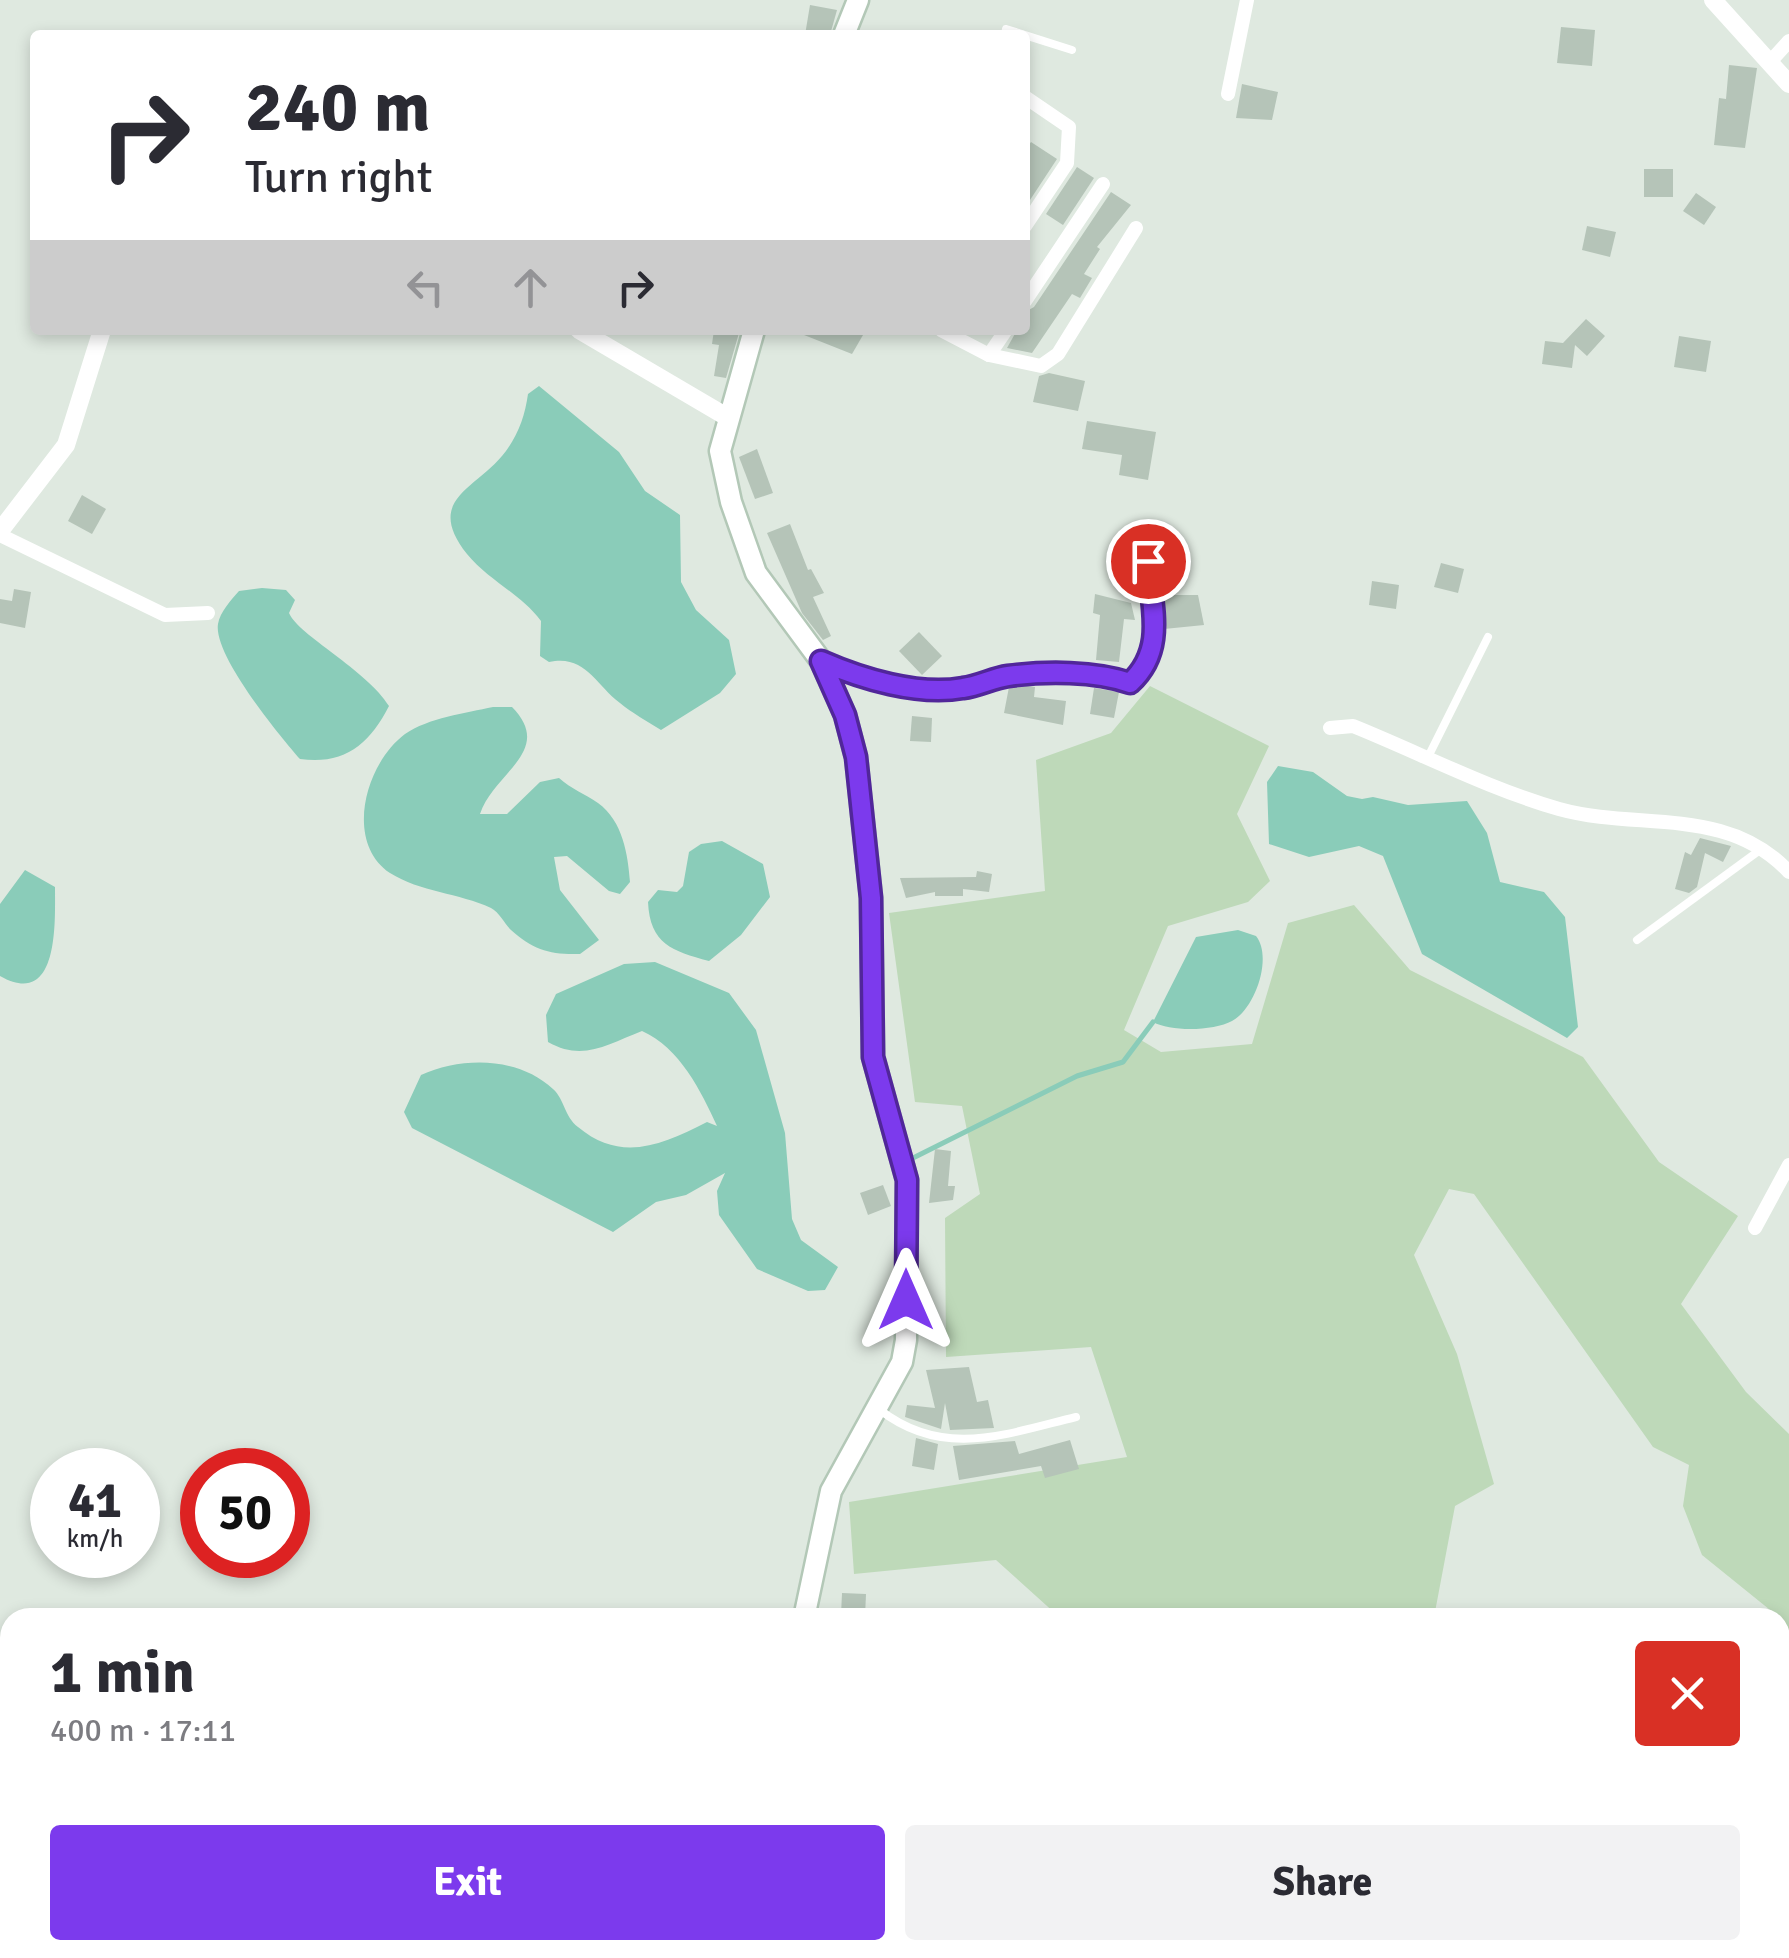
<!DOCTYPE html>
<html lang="en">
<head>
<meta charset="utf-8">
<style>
  body { margin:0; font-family:Signika,sans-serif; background:#f2f2f3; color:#2b2b33; height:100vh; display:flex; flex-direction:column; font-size:38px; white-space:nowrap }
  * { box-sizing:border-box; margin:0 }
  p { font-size:32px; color:#7c7c81 }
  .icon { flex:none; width:55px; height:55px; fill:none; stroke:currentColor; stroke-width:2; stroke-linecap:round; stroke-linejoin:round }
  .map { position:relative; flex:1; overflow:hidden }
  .side { position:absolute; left:0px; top:1608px; width:1790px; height:352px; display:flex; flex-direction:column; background:#fff; border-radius:30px 30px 0 0; box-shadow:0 5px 15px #0003 }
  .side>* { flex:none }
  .hud { position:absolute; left:30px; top:30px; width:1000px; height:305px; border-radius:10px; box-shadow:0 5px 15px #0003; background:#fff; color:#2b2b33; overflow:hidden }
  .speed { position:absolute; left:30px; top:1448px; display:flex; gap:20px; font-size:50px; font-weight:700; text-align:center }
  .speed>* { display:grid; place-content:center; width:130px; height:130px; border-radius:50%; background:#fff; box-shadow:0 5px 15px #0003; line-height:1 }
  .speed small { font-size:25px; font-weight:400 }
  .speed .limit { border:15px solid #d22; background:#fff; color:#111 }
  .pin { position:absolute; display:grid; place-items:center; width:85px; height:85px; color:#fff; margin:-42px; border:5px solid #fff; border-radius:50%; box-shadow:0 2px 10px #0007 }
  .me { position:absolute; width:110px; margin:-55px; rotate:0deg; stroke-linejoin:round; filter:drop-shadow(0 0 8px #0008) }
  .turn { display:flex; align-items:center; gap:35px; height:210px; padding:0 50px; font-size:45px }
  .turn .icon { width:130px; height:130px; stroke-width:2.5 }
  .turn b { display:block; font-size:70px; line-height:85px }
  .lanes { display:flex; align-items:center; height:95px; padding:0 50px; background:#0003; justify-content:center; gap:50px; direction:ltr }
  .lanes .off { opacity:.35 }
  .round { display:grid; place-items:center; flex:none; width:105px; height:105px; border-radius:10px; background:#f2f2f3 }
  .head { display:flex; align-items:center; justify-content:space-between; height:170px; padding:0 50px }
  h1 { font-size:60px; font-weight:700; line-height:75px }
  .primary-button { display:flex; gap:20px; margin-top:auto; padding:20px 50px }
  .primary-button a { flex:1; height:115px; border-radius:10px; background:#7c3aed; color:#fff; font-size:40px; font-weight:700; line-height:115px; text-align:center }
  .primary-button a+a { background:#f2f2f3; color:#2b2b33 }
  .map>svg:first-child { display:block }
  .green { fill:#bed9b9 }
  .water { fill:#8accb9 }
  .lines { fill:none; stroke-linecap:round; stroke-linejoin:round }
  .stream { stroke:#8accb9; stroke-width:5 }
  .building { fill:#b5c4b8 }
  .secondary-casing { stroke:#b3c8b7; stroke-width:25 }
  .service { stroke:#fff; stroke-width:8 }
  .minor { stroke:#fff; stroke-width:14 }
  .tertiary { stroke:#fff; stroke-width:18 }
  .secondary { stroke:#fff; stroke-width:20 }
  .route-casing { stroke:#51269a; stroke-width:25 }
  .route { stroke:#7c3aed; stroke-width:18 }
</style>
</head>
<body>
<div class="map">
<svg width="1789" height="1958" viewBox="0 0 1789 1958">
  <rect width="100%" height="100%" fill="#dfe9e0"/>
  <!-- green -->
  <polygon class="green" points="1150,686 1269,746 1237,814 1270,881 1248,902 1168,926 1124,1030 1161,1052 1252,1044 1288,923 1354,905 1410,970 1583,1057 1659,1162 1738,1216 1681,1304 1746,1392 1789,1434 1789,1631 1780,1618 1702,1555 1683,1506 1689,1465 1653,1447 1474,1194 1449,1189 1414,1255 1457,1354 1494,1484 1455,1506 1435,1612 1438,1617 1057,1615 996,1560 854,1574 849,1502 1127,1457 1091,1347 946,1357 945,1218 980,1194 962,1106 915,1102 889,913 1045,891 1036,760 1111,733"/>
  <!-- water -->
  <g class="water">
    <path d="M 539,386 L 619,452 L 645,491 L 680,515 L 681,582 L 696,610 L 729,640 L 736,674 L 720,693 L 661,730 C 647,721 632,713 620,703 C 595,684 585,654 549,662 L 540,656 L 541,621 C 520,593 489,581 467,554 C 423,498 478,489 506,451 C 519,433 525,415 528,394 Z"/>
    <path d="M 262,588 L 286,590 L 295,600 L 289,613 C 298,635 367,670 389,706 C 369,745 344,765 300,759 C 279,735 213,655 218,624 C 220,612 231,600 239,591 Z"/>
    <path d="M 493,707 L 512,707 C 555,751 494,772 480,814 L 507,814 L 540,782 L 559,778 C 571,789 585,794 598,803 C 623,821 628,855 630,882 L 620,894 L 609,891 L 567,856 L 554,857 L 560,890 L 599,940 L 580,954 C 551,955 533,950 511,930 C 504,923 500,913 491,908 C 459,893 420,892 390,873 C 344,842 365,764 405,734 C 428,718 466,713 493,707 Z"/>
    <polygon points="1278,766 1313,772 1347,796 1362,799 1373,797 1408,805 1467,801 1487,833 1500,882 1544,892 1565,917 1578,1027 1567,1038 1422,954 1383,856 1359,846 1309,857 1269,844 1267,782"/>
    <path d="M 722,841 L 763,864 L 770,897 L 741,935 L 709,961 C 672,951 650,944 648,902 L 658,890 L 677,892 L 683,886 L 689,852 L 701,844 Z"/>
    <path d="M 25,870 L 55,887 C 55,920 60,1010 0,976 L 0,904 Z"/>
    <path d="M 1238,930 L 1256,936 C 1273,957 1255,1009 1232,1021 C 1214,1031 1171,1032 1153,1022 L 1196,937 Z"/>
    <path d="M 655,962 L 729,993 L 756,1030 L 785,1133 L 792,1219 L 801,1240 L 838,1267 L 825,1290 L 808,1291 L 757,1269 L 719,1215 L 717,1191 L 725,1173 L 686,1195 L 656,1202 L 613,1232 L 412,1128 L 404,1112 L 421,1075 C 461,1057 518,1056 553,1089 C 565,1100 564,1116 578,1127 C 621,1163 662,1145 707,1122 L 717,1126 C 701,1091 680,1048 642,1031 C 608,1044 583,1062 548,1042 L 546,1015 L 556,994 L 624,964 Z"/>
  </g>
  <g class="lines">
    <!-- stream -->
    <polyline class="stream" points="913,1158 1077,1076 1123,1062 1153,1022"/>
  </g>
  <!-- building -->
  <g class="building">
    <polygon points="810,5 837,10 830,35 805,35"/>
    <polygon points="1561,27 1595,30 1592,66 1557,63"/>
    <polygon points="1729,65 1757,68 1745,148 1714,145 1719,98 1726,99"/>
    <polygon points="1242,84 1278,92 1272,120 1236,118"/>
    <polygon points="1031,142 1057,159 1028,203 1025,151"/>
    <polygon points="1077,167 1094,178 1063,225 1046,214"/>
    <rect x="1644" y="169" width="29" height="28"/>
    <polygon points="1111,192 1131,205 1097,247 1100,249 1084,274 1092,278 1080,298 1072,294 1032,353 1007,348 1017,330 1025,330 1025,312 1034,307"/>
    <polygon points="1696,193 1716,207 1704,225 1683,211"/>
    <polygon points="1587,226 1616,232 1610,257 1582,250"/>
    <polygon points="1586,319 1605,336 1587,356 1575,345 1572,368 1542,364 1545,341 1563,343"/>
    <polygon points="714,330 739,333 726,378 714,376 719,345 712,344"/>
    <polygon points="852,330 863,335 852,354 794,331"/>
    <polygon points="1679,336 1711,341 1706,372 1674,367"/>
    <polygon points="1049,373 1085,381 1078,411 1033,402 1039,376"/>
    <polygon points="1087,421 1156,432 1148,480 1119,475 1122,455 1082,449"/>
    <polygon points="757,449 773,493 755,499 739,457"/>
    <polygon points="82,495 106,509 92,534 68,521"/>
    <polygon points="790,524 808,570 811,569 824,593 813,597 831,636 823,640 802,613 767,533"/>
    <polygon points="1441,563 1464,569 1458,593 1434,587"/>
    <polygon points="1372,581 1399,585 1396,609 1369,605"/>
    <polygon points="14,589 31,592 25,628 0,623 0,599 12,601"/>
    <polygon points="1095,594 1131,603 1135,620 1124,619 1119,662 1096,660 1100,615 1093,613"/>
    <polygon points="1160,595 1198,595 1204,625 1164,629"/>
    <polygon points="919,632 942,656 922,675 899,651"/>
    <polygon points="1021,685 1035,687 1034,697 1066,701 1063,725 1004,713 1009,687"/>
    <polygon points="1094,688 1119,692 1114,718 1090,714"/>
    <polygon points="912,716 932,718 931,742 910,741"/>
    <polygon points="1700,838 1731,846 1723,862 1705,853 1697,887 1689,893 1675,889 1685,852 1691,855"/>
    <polygon points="977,871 992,874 989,892 963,889 963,896 935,896 935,892 906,898 900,878 976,877"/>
    <polygon points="935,1149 951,1151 948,1186 955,1186 953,1200 929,1203"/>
    <polygon points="883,1185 891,1206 868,1215 860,1193"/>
    <polygon points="969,1367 977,1402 988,1400 994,1428 950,1430 945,1403 941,1429 905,1417 907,1405 935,1408 926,1370"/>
    <polygon points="916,1438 938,1444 934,1470 912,1466"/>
    <polygon points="1070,1440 1079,1469 1045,1478 1041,1466 959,1480 953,1446 1015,1441 1019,1454"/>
    <polygon points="842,1593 866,1594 865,1617 841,1615"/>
  </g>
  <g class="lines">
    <!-- secondary casing -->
    <g class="secondary-casing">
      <g id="secondary">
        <polyline points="844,35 858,0"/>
        <polyline points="754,330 720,451 731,502 756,573 821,661 845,715 856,757 871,897 873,1057 907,1180 906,1340 902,1362 831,1491 804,1618"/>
        <polyline points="0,1762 10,1771"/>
        <polyline points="1404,1950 1411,1958"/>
      </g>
    </g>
    <!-- service -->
    <g class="service">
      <polyline points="1005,35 1006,29 1072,50"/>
      <path d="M 1130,683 C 1167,649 1151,606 1147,561"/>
      <polyline points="1428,757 1488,637"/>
      <polyline points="1637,940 1760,850"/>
      <path d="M 880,1410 C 943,1459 1006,1434 1076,1417"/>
    </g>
    <!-- minor -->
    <g class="minor">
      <polyline points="1770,62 1789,41"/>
      <polyline points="1228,94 1247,0"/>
      <polyline points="1025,97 1069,127 1067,163 1025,226"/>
      <polyline points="1025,301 1103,184"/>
      <polyline points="941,330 989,355 1041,366 1058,354 1136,228"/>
      <polyline points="989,355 1006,330"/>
      <polyline points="0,535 165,615 208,613"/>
      <path d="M 821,661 C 862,679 918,696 963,688 C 979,686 993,678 1008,676 C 1045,671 1095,671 1130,683"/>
      <path d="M 1330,728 L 1353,726 C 1420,753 1489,789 1559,809 C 1638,831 1727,805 1789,872"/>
      <polyline points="1755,1228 1789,1165"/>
      <polyline points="352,1958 357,1950"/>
      <polyline points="953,1958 955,1950"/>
      <polyline points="1026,1958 1029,1950"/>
    </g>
    <!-- tertiary -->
    <g class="tertiary">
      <polyline points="1713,0 1789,84"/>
      <polyline points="579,330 727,417"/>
      <polyline points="0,531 66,445 102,330"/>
    </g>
    <!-- secondary -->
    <use href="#secondary" class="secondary"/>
  </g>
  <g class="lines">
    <!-- route casing -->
    <g class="route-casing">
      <path id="route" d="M 906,1300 L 907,1180 L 873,1057 L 871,898 L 856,757 L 845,715 L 821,661 C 862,679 918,696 963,688 C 979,686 993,678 1008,676 C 1046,671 1095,671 1130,683 C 1167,649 1151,606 1148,561"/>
    </g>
    <!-- route -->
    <use href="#route" class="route"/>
  </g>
</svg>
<div class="speed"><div>41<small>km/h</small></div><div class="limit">50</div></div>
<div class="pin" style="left:1148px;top:561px;background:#d93025"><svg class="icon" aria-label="arrive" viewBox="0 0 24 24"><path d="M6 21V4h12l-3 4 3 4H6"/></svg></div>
<svg class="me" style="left:906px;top:1300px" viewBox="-20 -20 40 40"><path d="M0-17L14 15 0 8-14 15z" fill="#7c3aed" stroke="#fff" stroke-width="4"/></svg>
<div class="hud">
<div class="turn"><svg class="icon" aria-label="right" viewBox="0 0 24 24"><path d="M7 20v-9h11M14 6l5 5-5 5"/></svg><div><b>240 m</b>Turn right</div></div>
<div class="lanes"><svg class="icon off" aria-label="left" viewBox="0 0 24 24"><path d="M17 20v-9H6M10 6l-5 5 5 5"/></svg><svg class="icon off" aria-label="ahead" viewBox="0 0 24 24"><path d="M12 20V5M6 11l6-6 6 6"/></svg><svg class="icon" aria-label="right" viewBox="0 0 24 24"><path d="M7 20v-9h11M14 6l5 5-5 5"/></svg></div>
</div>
<section class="side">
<div class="head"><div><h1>1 min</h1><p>400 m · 17:11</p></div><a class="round" style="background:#d93025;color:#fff"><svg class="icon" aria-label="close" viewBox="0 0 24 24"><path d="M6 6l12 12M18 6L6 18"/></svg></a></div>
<div class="primary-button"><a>Exit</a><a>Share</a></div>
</section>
</div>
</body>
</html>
